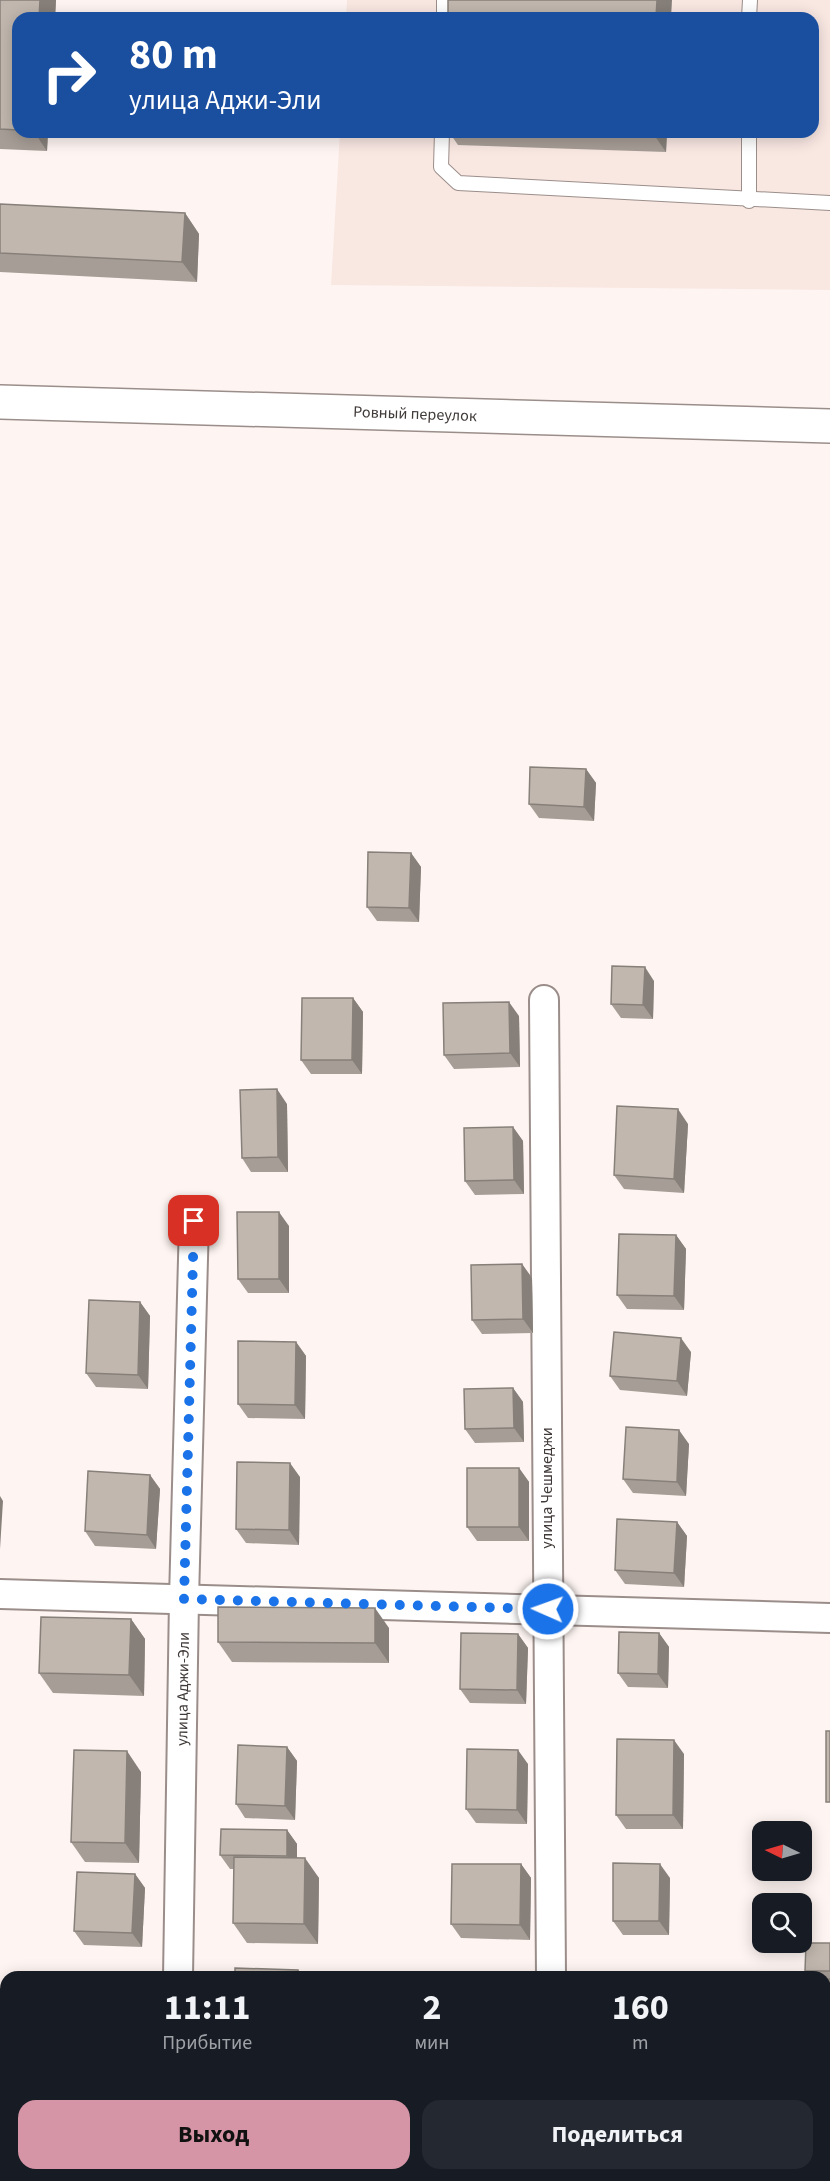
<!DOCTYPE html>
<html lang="ru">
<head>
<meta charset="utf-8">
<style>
  body { margin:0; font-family:"Source Sans 3",sans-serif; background:#242831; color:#f1f3f6; height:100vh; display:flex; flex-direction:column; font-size:22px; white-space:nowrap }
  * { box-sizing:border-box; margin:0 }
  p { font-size:20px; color:#9ea1a6 }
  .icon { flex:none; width:33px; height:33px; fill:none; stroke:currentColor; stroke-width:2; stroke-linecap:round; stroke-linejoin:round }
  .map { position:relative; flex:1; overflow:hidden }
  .drawer { position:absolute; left:0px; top:1971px; width:831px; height:210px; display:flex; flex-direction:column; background:#171b24; border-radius:18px 18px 0 0; box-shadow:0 3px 15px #0003 }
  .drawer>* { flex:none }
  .guide { position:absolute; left:12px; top:12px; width:807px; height:126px; border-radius:18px; box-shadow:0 3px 15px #0003; background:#1a4fa0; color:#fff; overflow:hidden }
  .needle { width:39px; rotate:275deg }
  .tools { position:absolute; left:752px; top:1821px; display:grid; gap:12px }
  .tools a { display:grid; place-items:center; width:60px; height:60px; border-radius:12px; background:#171b24; box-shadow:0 3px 15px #0003; font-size:30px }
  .pin { position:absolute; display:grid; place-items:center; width:51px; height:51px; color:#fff; margin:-26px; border-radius:12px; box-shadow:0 3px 9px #0006 }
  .me { position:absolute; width:66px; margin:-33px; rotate:272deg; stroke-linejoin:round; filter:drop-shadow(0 0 4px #0008) }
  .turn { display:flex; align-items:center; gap:21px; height:126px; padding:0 18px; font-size:27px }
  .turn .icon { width:78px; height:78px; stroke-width:2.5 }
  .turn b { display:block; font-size:42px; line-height:51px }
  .eta { display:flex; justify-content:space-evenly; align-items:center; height:102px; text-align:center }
  .eta b { font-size:36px; font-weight:700; line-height:42px }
  .button { display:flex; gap:12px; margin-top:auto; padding:12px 18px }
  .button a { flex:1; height:69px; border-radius:18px; background:#d695a6; color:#111; font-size:24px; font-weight:700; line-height:69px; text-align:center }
  .button a+a { background:#242831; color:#f1f3f6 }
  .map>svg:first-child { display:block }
  .built { fill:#f9e7e2 }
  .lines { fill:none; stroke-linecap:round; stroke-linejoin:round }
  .service-casing { stroke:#9b8e8a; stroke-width:16 }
  .minor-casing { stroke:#9b8e8a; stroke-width:32 }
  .tertiary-casing { stroke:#9b8e8a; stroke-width:36 }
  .service { stroke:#fff; stroke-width:14 }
  .minor { stroke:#fff; stroke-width:28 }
  .tertiary { stroke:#fff; stroke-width:33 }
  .wall { fill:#a69d96 }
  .shaded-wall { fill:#87807a }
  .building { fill:#c1b7ae; stroke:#87807a; stroke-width:1.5 }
  .route { stroke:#1a73e8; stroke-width:10; stroke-dasharray:0 18 }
  .labels { text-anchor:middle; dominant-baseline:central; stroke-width:4.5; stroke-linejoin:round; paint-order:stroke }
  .street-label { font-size:16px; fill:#403a38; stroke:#fff }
</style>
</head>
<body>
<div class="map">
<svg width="830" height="2181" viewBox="0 0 830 2181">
  <rect width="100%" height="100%" fill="#fef5f2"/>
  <!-- built -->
  <polygon class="built" points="347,0 830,0 830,290 331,285 340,132 813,132 813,18 346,18"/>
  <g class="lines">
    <!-- service casing -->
    <g class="service-casing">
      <g id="service">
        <polyline points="444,18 444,0"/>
        <polyline points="749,18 750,0"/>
        <polyline points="442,132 441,167 458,183 830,203"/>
        <polyline points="749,201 749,132"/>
      </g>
    </g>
    <!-- minor casing -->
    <g class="minor-casing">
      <g id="minor">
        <polyline points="544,1000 551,1977"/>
        <polyline points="0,1594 830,1618"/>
        <polyline points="178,1977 184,1599 194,1221"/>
        <polyline points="553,2175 553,2181"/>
        <polyline points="176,2181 176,2175"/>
      </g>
    </g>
    <!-- tertiary casing -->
    <g class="tertiary-casing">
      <polyline id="tertiary" points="0,402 830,426"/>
    </g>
    <!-- service -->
    <use href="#service" class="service"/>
    <!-- minor -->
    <use href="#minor" class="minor"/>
    <!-- tertiary -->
    <use href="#tertiary" class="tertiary"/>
  </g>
  <!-- wall -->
  <g class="wall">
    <polygon points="0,0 56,0 55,18 18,18 18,132 48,132 47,151 0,149"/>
    <polygon points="449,132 667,132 666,152 458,145"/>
    <polygon points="0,204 185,213 199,234 197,282 0,272"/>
    <polygon points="586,769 596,783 594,821 539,818 529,804"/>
    <polygon points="411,853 421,867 419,922 377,921 367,907"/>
    <polygon points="654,981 653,1019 621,1018 611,1004"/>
    <polygon points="353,998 363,1012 362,1074 311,1074 301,1060"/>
    <polygon points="519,1016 520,1067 454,1069 444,1055"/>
    <polygon points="287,1104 288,1172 251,1172 242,1158"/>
    <polygon points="688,1124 684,1193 624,1189 614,1175"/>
    <polygon points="513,1127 523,1141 524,1194 475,1195 465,1181"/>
    <polygon points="289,1226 289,1293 248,1293 238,1279"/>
    <polygon points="676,1235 686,1249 684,1310 627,1309 617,1295"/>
    <polygon points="522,1264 532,1278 533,1333 482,1334 472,1320"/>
    <polygon points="140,1302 150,1316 148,1389 96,1387 86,1373"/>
    <polygon points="296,1342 306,1356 305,1419 248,1418 238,1404"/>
    <polygon points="691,1352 687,1396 620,1390 610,1376"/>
    <polygon points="513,1388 523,1402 524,1442 475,1443 465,1429"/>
    <polygon points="689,1444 686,1496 633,1493 623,1479"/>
    <polygon points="519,1468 529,1482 529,1541 477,1541 467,1527"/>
    <polygon points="150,1475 160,1489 156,1549 95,1546 85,1531"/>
    <polygon points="300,1477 299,1545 246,1543 236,1529"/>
    <polygon points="677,1522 687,1536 684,1587 625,1584 615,1570"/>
    <polygon points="131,1619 145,1639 144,1696 53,1693 39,1673"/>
    <polygon points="389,1628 389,1663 232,1662 218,1642"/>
    <polygon points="659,1633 669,1647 668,1688 628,1687 618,1673"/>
    <polygon points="518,1634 528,1648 526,1704 470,1703 460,1689"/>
    <polygon points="287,1747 297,1761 295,1820 245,1818 236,1804"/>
    <polygon points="684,1754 683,1829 626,1829 616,1815"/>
    <polygon points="528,1764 527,1824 476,1823 466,1809"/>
    <polygon points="141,1772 139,1863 85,1862 71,1842"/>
    <polygon points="287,1830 297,1844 297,1858 319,1878 318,1944 247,1943 233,1923 234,1869 230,1869 220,1855"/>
    <polygon points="521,1864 531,1878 530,1940 461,1938 451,1924"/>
    <polygon points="135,1874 145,1888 142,1947 84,1945 74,1931"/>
    <polygon points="670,1878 669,1935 623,1935 613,1921"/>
    <polygon points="830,1943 830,2021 825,2014 825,1977 810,1977 805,1971"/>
    <polygon points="92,2175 141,2175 141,2177 92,2176"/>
    <polygon points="454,2175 520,2175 520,2177"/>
  </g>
  <!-- shaded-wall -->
  <g class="shaded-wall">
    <polygon points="40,0 56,0 55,18 39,18"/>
    <polygon points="657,0 672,0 671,18 656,18"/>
    <polygon points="34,132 48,132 47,151"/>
    <polygon points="652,132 667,132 666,152"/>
    <polygon points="185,213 199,234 197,282 182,262"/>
    <polygon points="586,769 596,783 594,821 584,807"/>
    <polygon points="411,853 421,867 419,922 409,908"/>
    <polygon points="645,967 654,981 653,1019 643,1005"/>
    <polygon points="353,998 363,1012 362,1074 352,1060"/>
    <polygon points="509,1002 519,1016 520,1067 510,1053"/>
    <polygon points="277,1089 287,1104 288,1172 278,1157"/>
    <polygon points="678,1109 688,1124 684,1193 674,1179"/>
    <polygon points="513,1127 523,1141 524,1194 514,1180"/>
    <polygon points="279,1212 289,1226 289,1293 279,1279"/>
    <polygon points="676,1235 686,1249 684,1310 674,1296"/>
    <polygon points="522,1264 532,1278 533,1333 523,1319"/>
    <polygon points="140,1302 150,1316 148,1389 138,1375"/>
    <polygon points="681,1338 691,1352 687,1396 677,1381"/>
    <polygon points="296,1342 306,1356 305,1419 295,1405"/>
    <polygon points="513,1388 523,1402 524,1442 514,1428"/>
    <polygon points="679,1430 689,1444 686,1496 677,1482"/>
    <polygon points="290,1463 300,1477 299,1545 289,1530"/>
    <polygon points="519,1468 529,1482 529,1541 519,1527"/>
    <polygon points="150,1475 160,1489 156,1549 147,1535"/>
    <polygon points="0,1496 3,1501 0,1549"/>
    <polygon points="677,1522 687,1536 684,1587 674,1573"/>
    <polygon points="375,1608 389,1628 389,1663 375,1643"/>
    <polygon points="131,1619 145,1639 144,1696 129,1675"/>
    <polygon points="659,1633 669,1647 668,1688 658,1674"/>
    <polygon points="518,1634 528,1648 526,1704 517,1690"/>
    <polygon points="674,1740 684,1754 683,1829 673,1815"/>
    <polygon points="287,1747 297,1761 295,1820 285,1806"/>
    <polygon points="518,1750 528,1764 527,1824 517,1810"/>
    <polygon points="127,1751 141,1772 139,1863 125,1843"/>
    <polygon points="287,1830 297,1844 297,1870 287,1856"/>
    <polygon points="305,1858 319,1878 318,1944 304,1924"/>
    <polygon points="521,1864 531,1878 530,1940 520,1925"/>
    <polygon points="660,1864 670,1878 669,1935 659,1921"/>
    <polygon points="135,1874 145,1888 142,1947 132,1933"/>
    <polygon points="298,1970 303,1977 298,1977"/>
    <polygon points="733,2175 734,2175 738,2181 733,2181"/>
  </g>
  <!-- building -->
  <g class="building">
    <polygon points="0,0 40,0 39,18 18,18 18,130 0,129"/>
    <polygon points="448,0 657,0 656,18 448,18"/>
    <polygon points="0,204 185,213 182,262 0,253"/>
    <polygon points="530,767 586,769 584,807 529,804"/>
    <polygon points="368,852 411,853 409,908 367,907"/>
    <polygon points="612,966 645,967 643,1005 611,1004"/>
    <polygon points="302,998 353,998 352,1060 301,1060"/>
    <polygon points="509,1002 510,1053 444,1055 443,1003"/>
    <polygon points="277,1089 278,1157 242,1158 240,1090"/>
    <polygon points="617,1106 678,1109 674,1179 614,1175"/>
    <polygon points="513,1127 514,1180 465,1181 464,1128"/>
    <polygon points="237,1212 279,1212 279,1279 238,1279"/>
    <polygon points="619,1234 676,1235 674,1296 617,1295"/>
    <polygon points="522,1264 523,1319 472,1320 471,1265"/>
    <polygon points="89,1300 140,1302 138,1375 86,1373"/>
    <polygon points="614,1332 681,1338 677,1381 610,1376"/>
    <polygon points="238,1341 296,1342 295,1405 238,1404"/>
    <polygon points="513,1388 514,1428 465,1429 464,1389"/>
    <polygon points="626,1427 679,1430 677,1482 623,1479"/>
    <polygon points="237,1462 290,1463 289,1530 236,1529"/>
    <rect x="467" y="1468" width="52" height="59"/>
    <polygon points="88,1471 150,1475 147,1535 85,1531"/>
    <polygon points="617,1519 677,1522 674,1573 615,1570"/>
    <polygon points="218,1607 375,1608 375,1643 218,1642"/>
    <polygon points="41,1617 131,1619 129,1675 39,1673"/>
    <polygon points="619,1632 659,1633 658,1674 618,1673"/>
    <polygon points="461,1633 518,1634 517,1690 460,1689"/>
    <rect x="826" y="1731" width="4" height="71"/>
    <polygon points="617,1739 674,1740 673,1815 616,1815"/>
    <polygon points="238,1745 287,1747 285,1806 236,1804"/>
    <polygon points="467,1749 518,1750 517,1810 466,1809"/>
    <polygon points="74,1750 127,1751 125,1843 71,1842"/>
    <polygon points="221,1829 287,1830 287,1856 220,1855"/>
    <polygon points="234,1857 305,1858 304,1924 233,1923"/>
    <polygon points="613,1863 660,1864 659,1921 613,1921"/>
    <polygon points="452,1864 521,1864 520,1925 451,1924"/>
    <polygon points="77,1872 135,1874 132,1933 74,1931"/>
    <polygon points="806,1943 830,1943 830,1971 805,1971"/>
    <polygon points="235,1968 298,1970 298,1977 235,1977"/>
    <polygon points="830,1979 830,2009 825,2009 825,1980"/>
    <rect x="676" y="2175" width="57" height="6"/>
  </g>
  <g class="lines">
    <!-- route -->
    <polyline class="route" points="194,1221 184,1599 548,1609"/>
  </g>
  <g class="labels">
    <!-- street labels -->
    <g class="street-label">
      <text transform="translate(415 414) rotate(2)">Ровный переулок</text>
      <text transform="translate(547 1488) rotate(-90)">улица Чешмеджи</text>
      <text transform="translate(183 1689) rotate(-89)">улица Аджи-Эли</text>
    </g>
  </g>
</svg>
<div class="tools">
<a><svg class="needle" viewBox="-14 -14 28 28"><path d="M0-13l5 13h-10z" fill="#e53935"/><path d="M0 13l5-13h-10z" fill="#9ea1a6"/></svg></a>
<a><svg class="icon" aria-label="search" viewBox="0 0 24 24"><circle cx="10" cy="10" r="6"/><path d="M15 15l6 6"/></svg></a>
</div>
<div class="pin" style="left:194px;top:1221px;background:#d93025"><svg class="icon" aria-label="arrive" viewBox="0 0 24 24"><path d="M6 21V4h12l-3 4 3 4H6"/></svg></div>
<svg class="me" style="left:548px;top:1609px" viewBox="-20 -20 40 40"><circle r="17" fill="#1a73e8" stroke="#fff" stroke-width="3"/><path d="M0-11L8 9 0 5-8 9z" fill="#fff"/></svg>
<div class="guide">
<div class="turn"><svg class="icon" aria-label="right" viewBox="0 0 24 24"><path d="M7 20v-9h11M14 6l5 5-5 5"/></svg><div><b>80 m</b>улица Аджи-Эли</div></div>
</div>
<section class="drawer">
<div class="eta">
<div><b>11:11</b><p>Прибытие</p></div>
<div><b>2</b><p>мин</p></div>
<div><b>160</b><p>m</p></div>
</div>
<div class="button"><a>Выход</a><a>Поделиться</a></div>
</section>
</div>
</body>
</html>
